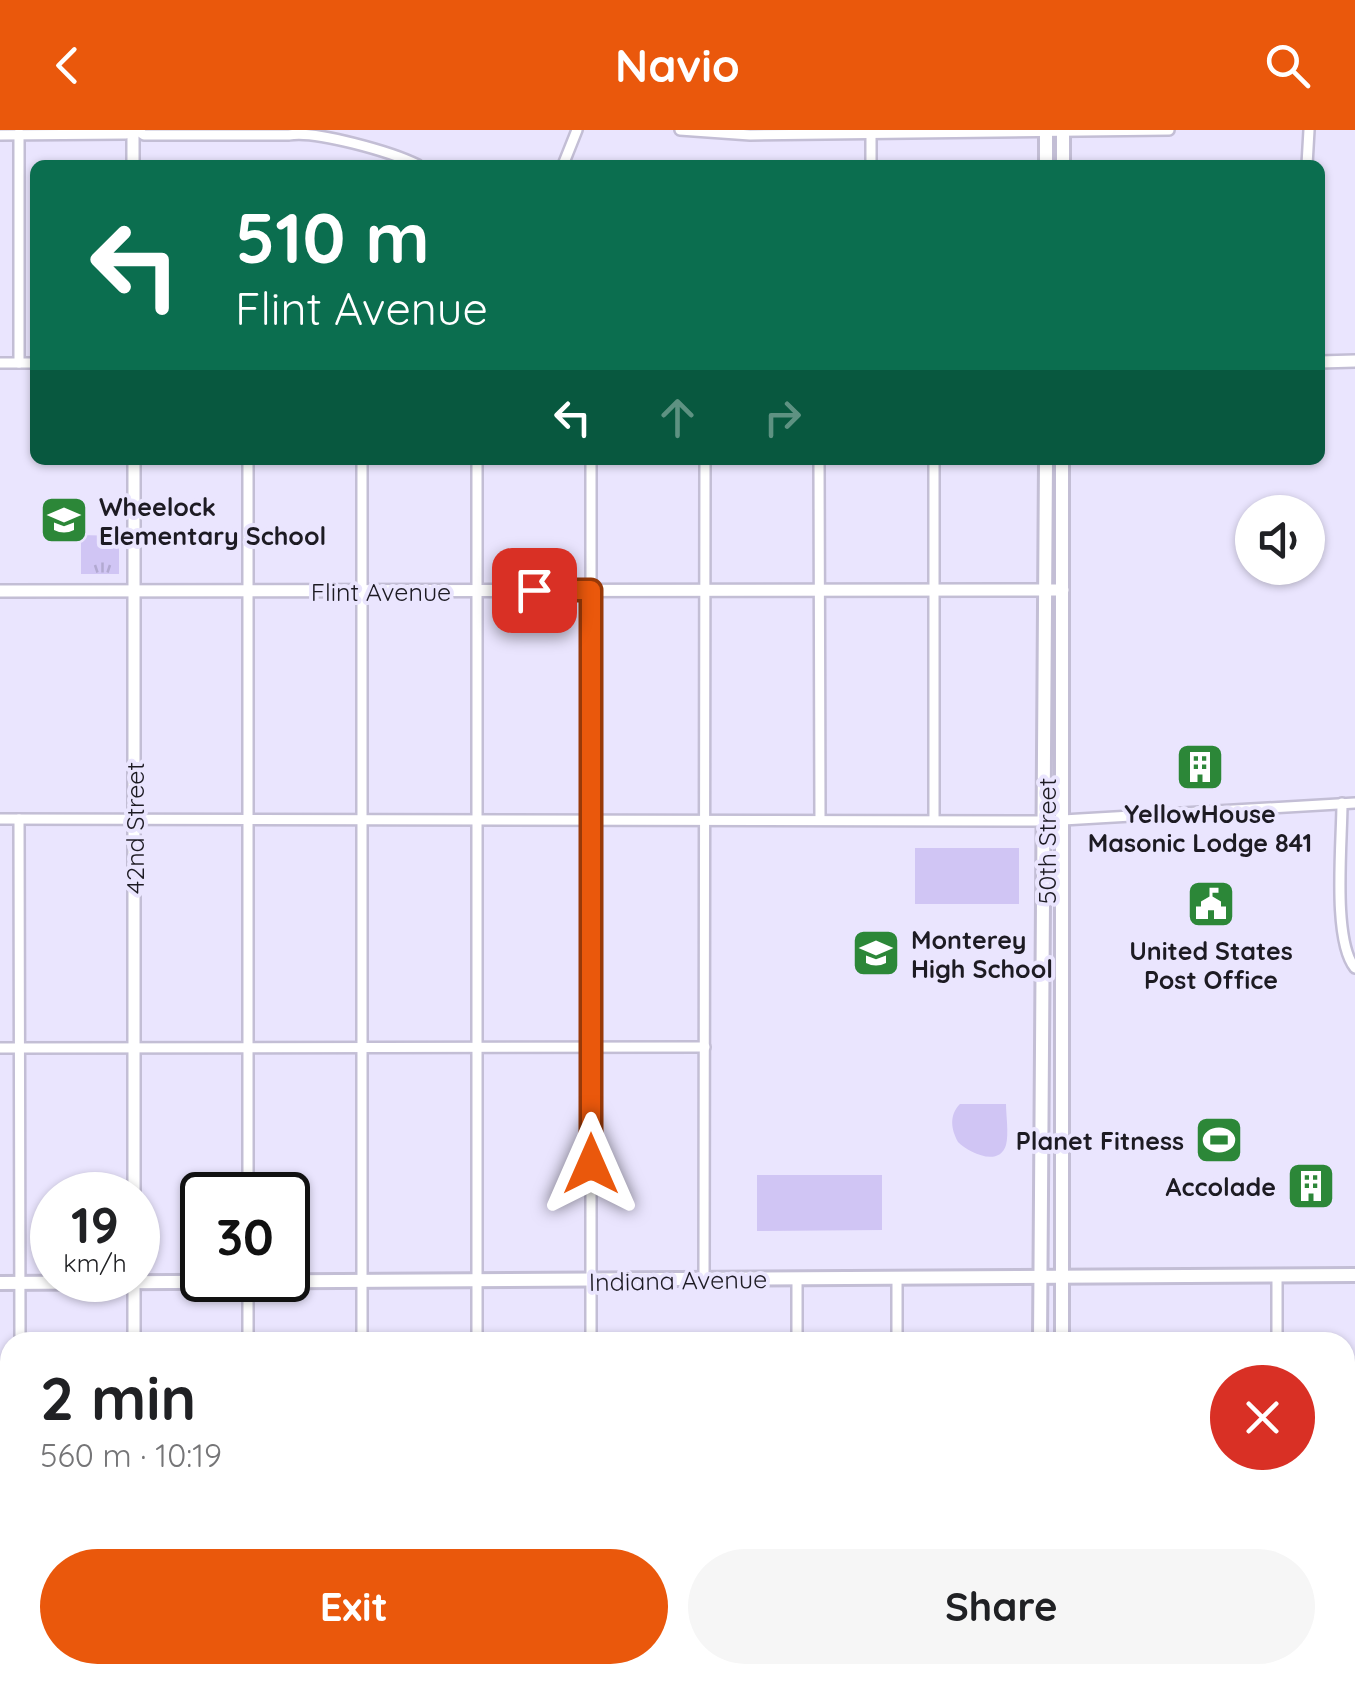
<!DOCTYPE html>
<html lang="en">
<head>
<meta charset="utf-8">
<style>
  body { margin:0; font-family:Quicksand,sans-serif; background:#f6f6f6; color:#202124; height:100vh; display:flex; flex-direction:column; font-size:38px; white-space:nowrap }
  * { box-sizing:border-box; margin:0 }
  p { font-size:32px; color:#757577 }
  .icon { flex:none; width:55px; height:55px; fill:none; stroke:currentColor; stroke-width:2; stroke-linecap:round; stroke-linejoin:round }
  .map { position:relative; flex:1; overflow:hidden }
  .panel { position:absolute; left:0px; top:1202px; width:1355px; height:352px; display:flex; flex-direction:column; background:#fff; border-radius:30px 30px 0 0; box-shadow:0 2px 8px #0004 }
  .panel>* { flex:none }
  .guide { position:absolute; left:30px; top:30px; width:1295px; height:305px; border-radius:15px; box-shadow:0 2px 8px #0004; background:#0b6e4f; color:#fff; overflow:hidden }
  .fabs { position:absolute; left:1235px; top:365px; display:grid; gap:20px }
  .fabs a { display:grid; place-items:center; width:90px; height:90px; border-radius:50%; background:#fff; box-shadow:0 2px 8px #0004; font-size:50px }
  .speed { position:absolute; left:30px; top:1042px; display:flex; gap:20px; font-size:50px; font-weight:700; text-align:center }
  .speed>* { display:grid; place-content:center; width:130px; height:130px; border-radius:50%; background:#fff; box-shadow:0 2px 8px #0004; line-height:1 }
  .speed small { font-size:25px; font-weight:400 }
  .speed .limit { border:5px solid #111; border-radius:15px; background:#fff; color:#111 }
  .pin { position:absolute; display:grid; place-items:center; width:85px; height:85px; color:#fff; margin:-42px; border-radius:20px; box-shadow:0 5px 15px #0006 }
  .me { position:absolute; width:110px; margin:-55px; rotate:0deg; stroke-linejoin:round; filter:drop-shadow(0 0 8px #0008) }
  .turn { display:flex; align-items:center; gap:35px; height:210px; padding:0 40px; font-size:45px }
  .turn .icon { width:130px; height:130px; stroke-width:2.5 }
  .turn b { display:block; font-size:70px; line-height:85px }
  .lanes { display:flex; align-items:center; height:95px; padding:0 40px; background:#0003; justify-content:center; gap:50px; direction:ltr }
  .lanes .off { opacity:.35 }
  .round { display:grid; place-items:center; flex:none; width:105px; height:105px; border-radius:52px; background:#f6f6f6 }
  .headline { display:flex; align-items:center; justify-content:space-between; height:170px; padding:0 40px }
  h1 { font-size:60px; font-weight:800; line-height:75px }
  .cta { display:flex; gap:20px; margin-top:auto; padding:20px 40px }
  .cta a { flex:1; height:115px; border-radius:60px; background:#ea580c; color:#fff; font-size:40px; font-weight:800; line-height:115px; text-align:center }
  .cta a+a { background:#f6f6f6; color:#202124 }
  header { display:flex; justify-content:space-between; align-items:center; height:130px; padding:0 40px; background:#ea580c; color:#fff; font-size:45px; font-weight:800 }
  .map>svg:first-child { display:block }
  .grass { fill:#d0c5f4 }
  .park { fill:url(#park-tufts) }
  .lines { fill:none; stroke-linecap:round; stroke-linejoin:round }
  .minor-casing { stroke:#c3bed5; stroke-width:14 }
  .tertiary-casing { stroke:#c3bed5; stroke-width:16 }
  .secondary-casing { stroke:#c3bed5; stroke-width:18 }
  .minor { stroke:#fff; stroke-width:9 }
  .tertiary { stroke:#fff; stroke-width:11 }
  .secondary { stroke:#fff; stroke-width:12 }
  .route-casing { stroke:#983908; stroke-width:25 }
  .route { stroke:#ea580c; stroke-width:18 }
  .labels { text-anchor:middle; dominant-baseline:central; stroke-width:8; stroke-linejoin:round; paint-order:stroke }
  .poi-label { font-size:25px; font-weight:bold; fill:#1d1b23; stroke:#eae5fe; text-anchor:start }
  .street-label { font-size:25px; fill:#1d1b23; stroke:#eae5fe }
</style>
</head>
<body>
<header><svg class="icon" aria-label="back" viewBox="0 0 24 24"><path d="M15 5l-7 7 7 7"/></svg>Navio<svg class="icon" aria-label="search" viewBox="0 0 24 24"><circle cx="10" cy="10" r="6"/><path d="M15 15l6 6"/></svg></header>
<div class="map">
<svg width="1355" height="1554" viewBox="0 0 1355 1554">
  <defs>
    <pattern id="park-tufts" width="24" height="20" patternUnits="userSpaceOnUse" patternTransform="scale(2.5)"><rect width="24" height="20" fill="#d0c5f4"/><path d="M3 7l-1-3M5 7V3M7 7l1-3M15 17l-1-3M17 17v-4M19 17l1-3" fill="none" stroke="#b2a9d1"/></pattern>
  </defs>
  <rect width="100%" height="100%" fill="#eae5fe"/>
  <!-- grass -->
  <g class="grass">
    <rect x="915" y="718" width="104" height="56"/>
    <path d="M 960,974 L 1006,974 C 1006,985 1009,1004 1006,1015 C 999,1038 968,1022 958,1012 C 951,999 949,985 960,974 Z"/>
    <polygon points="757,1045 882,1045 882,1100 757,1101"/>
  </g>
  <!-- park -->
  <polygon class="park" points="81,405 119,406 119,444 81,444"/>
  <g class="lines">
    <!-- minor casing -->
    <g class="minor-casing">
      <g id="minor">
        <polyline points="680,0 750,5 1169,0"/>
        <polyline points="19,3 19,233"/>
        <path d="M 0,5 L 125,4 L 138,1 L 144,5 L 289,5 C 315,0 392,22 418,35"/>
        <polyline points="563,35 577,0"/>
        <polyline points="871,35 871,4"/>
        <polyline points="1307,35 1309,0"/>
        <polyline points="0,233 35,233"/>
        <polyline points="248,330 248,1065"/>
        <polyline points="477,330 477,1212"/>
        <polyline points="591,330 591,1212"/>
        <polyline points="819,330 820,689"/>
        <path d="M 1342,673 C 1342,713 1332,810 1355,838"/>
        <polyline points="0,689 1046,691 1355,673"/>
        <polyline points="19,689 20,1212"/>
        <polyline points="934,690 934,330"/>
        <polyline points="0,918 705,917"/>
        <polyline points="704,1149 705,330"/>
        <polyline points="248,1150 248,1212"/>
        <polyline points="362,1212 362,330"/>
        <polyline points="797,1212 797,1149"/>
        <polyline points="897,1212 897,1149"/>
        <polyline points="1277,1212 1277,1145"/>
        <polyline points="1345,1255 1355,1255"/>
        <polyline points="0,1375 10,1375"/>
        <polyline points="20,1545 20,1554"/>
        <polyline points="248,1545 248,1554"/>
        <polyline points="362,1545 362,1554"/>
        <polyline points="591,1545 591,1554"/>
        <polyline points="1277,1545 1277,1554"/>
        <polyline points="476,1554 476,1545"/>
        <polyline points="695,1554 695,1545"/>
        <polyline points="796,1554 796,1545"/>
      </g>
    </g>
    <!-- tertiary casing -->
    <g class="tertiary-casing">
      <g id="tertiary">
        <polyline points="133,35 133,0"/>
        <polyline points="1320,232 1355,231"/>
        <polyline points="134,330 134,1065"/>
        <polyline points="0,461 1063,460"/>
        <polyline points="134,1150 134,1212"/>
        <polyline points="127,1554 128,1545"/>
      </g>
    </g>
    <!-- secondary casing -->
    <g class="secondary-casing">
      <g id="secondary">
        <polyline points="1046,35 1046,0"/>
        <polyline points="1063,35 1063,0"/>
        <polyline points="0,1153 1355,1145"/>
        <polyline points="1040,1212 1046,330"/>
        <polyline points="1062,1212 1062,330"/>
        <polyline points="1053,1545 1053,1554"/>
      </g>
    </g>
    <!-- minor -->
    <use href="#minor" class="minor"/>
    <!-- tertiary -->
    <use href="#tertiary" class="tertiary"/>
    <!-- secondary -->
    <use href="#secondary" class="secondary"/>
  </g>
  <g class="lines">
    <!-- route casing -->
    <g class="route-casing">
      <polyline id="route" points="534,460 591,460 591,1034"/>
    </g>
    <!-- route -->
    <use href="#route" class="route"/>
  </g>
  <!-- icons -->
  <defs>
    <g id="school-square" transform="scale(2.5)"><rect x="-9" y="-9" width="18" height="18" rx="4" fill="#2c8738" stroke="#eae5fe"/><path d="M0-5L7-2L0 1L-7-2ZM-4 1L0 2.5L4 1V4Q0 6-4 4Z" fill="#fff"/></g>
    <g id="building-square" transform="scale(2.5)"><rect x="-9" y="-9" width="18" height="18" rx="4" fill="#2c8738" stroke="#eae5fe"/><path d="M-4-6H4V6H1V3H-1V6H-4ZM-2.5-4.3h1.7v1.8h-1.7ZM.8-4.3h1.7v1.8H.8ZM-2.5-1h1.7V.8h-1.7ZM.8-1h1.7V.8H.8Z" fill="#fff"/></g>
    <g id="civic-square" transform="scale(2.5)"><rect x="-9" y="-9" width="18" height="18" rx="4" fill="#2c8738" stroke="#eae5fe"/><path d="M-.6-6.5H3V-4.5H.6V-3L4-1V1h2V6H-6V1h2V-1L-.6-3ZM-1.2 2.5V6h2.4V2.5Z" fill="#fff"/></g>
    <g id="stadium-square" transform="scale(2.5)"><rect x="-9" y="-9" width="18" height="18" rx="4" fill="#2c8738" stroke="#eae5fe"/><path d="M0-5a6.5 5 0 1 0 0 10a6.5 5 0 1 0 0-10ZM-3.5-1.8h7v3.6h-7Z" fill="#fff"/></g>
  </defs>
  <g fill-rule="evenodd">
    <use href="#school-square" x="64" y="390"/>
    <use href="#building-square" x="1200" y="637"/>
    <use href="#civic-square" x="1211" y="774"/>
    <use href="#school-square" x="876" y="823"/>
    <use href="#stadium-square" x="1219" y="1010"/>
    <use href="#building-square" x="1311" y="1056"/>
  </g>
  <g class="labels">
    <!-- poi labels -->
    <g class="poi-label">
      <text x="99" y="376">Wheelock<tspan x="99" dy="29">Elementary School</tspan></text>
      <text x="1200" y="683" text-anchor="middle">YellowHouse<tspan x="1200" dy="29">Masonic Lodge 841</tspan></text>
      <text x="911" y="809">Monterey<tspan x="911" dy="29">High School</tspan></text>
      <text x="1211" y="820" text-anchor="middle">United States<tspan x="1211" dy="29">Post Office</tspan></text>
      <text x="1184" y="1010" text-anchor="end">Planet Fitness</text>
      <text x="1276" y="1056" text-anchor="end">Accolade</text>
    </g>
    <!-- street labels -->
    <g class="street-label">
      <text x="381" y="461">Flint Avenue</text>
      <text transform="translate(134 698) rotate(-90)">42nd Street</text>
      <text transform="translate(1046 711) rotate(-90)">50th Street</text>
      <text transform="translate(678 1150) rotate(-1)">Indiana Avenue</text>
    </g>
  </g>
</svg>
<div class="fabs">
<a><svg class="icon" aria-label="sound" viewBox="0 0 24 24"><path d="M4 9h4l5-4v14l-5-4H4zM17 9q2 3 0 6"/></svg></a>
</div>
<div class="speed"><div>19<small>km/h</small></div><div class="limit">30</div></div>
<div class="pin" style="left:534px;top:460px;background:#d93025"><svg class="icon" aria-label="arrive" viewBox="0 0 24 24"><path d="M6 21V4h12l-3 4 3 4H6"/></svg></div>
<svg class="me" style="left:591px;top:1034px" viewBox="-20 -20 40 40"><path d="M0-17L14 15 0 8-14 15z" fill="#ea580c" stroke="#fff" stroke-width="4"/></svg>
<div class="guide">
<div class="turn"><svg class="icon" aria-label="left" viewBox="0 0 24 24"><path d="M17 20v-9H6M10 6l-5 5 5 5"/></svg><div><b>510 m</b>Flint Avenue</div></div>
<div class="lanes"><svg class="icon" aria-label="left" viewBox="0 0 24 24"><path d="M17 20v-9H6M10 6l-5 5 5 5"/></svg><svg class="icon off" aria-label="ahead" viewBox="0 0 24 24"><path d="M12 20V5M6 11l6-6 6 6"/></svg><svg class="icon off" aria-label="right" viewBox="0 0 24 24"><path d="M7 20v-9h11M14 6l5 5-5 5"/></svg></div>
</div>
<section class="panel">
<div class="headline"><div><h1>2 min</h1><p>560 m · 10:19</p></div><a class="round" style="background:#d93025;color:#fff"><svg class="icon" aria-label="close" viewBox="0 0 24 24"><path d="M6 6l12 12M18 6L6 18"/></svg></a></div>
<div class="cta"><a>Exit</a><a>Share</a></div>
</section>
</div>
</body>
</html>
